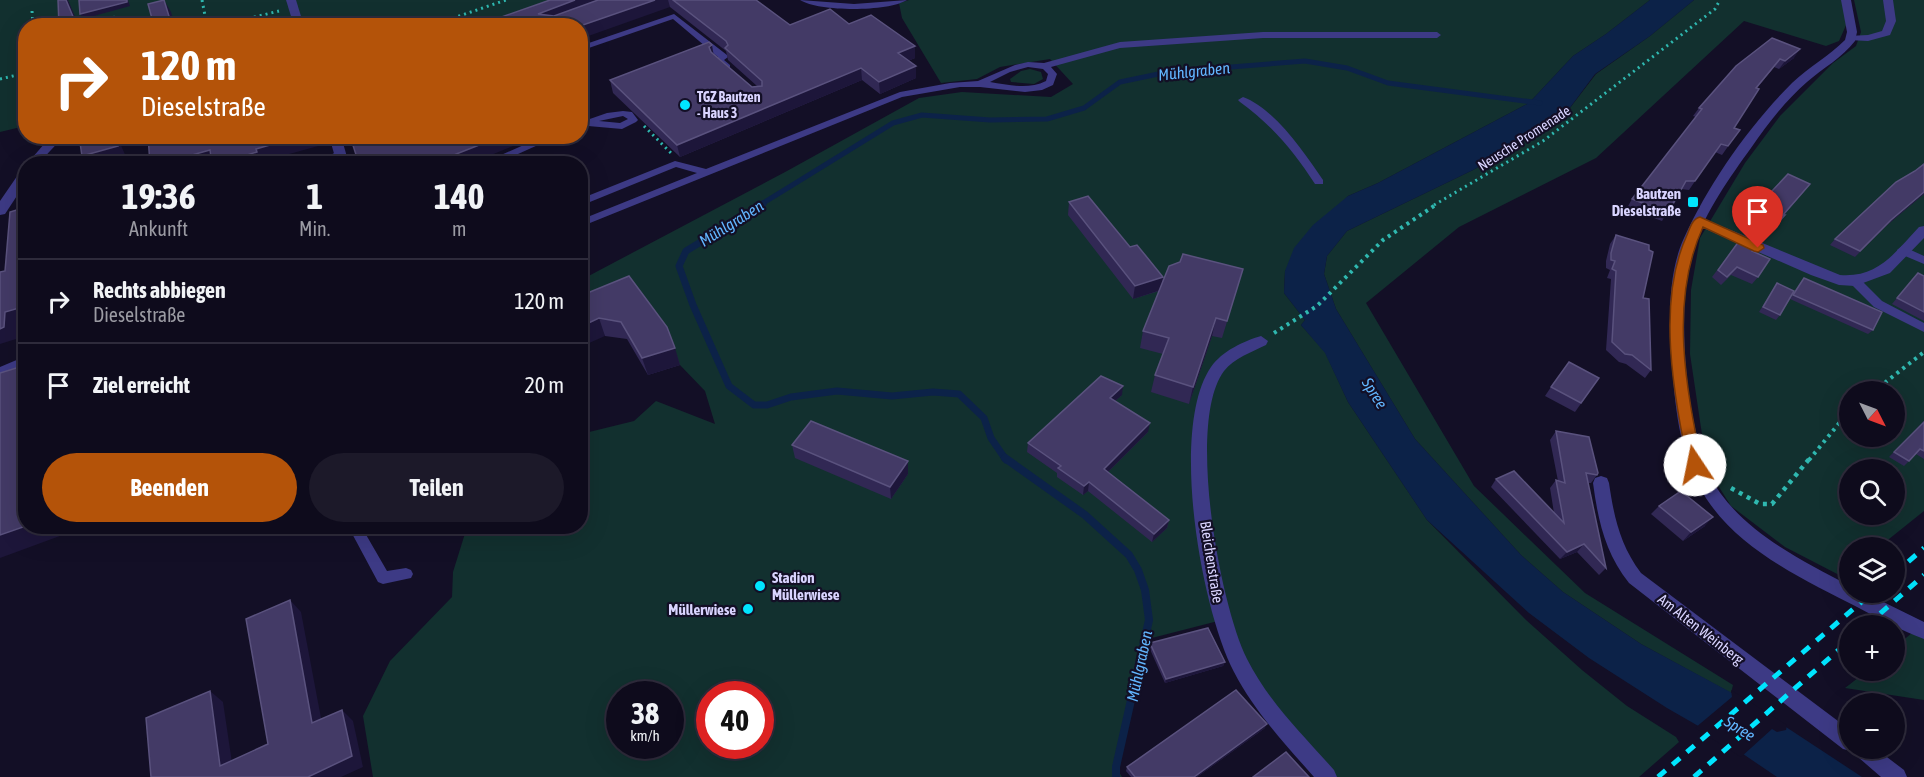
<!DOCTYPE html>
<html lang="de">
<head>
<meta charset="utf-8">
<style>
  body { margin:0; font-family:"Asap Condensed",sans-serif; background:#1c1929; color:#f1f3f6; height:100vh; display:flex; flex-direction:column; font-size:22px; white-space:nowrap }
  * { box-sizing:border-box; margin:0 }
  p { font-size:20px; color:#9b9ba3 }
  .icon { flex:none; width:33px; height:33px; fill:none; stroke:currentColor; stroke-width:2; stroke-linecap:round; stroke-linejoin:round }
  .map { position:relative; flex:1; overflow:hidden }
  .side { position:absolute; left:18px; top:156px; width:570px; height:378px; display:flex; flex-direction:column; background:#0e0b1c; border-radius:24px; box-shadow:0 6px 24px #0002,0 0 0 2px #2e2b3b }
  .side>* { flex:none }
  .top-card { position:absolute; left:18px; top:18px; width:570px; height:126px; border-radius:24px; box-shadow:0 6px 24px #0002,0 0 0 2px #2e2b3b; background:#b45309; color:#fff; overflow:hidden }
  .needle { width:39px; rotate:132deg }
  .buttons { position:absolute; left:1839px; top:381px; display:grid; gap:12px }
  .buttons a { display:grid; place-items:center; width:66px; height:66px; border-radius:50%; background:#0e0b1c; box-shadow:0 6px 24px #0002,0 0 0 2px #2e2b3b; font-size:30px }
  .speed { position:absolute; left:606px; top:681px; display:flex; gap:12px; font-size:30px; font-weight:700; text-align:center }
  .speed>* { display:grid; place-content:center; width:78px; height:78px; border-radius:50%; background:#0e0b1c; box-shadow:0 6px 24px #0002,0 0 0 2px #2e2b3b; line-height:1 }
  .speed small { font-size:15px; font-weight:400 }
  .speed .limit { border:9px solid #d22; background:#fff; color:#111 }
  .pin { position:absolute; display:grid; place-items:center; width:51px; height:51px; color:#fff; margin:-62px -26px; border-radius:50% 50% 50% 0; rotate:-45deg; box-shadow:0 0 6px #0007 }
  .pin .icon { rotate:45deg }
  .me { position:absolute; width:66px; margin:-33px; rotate:349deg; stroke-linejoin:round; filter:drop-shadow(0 0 4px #0008) }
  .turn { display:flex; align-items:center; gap:21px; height:126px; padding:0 24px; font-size:27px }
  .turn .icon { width:78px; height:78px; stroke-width:2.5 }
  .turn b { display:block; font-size:42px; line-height:51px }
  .eta { display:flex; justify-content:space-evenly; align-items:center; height:102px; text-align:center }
  .eta b { font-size:36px; font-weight:700; line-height:42px }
  .button { display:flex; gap:12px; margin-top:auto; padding:12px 24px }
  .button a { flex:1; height:69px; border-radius:36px; background:#b45309; color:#fff; font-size:24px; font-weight:700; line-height:69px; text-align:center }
  .button a+a { background:#1c1929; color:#f1f3f6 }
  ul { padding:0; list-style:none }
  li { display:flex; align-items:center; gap:18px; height:84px; padding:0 24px; border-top:2px solid #2e2b3b }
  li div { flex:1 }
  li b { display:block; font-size:22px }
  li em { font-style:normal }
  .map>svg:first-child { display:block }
  .green { fill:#12302f; fill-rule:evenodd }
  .water { fill:#0c2248 }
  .pier { fill:#130f26 }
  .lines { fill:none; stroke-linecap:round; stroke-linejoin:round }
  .stream-far2 { stroke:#0c2248; stroke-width:5 }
  .stream-far1 { stroke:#0c2248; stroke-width:7 }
  .stream { stroke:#0c2248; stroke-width:8 }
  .path-far2 { stroke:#2fb8b0; stroke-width:3; stroke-dasharray:2 4; stroke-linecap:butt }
  .path-far1 { stroke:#2fb8b0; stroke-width:4; stroke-dasharray:3 4.5; stroke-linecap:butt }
  .path { stroke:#2fb8b0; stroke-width:4.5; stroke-dasharray:4 5; stroke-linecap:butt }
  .service { fill:#3d3a85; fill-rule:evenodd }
  .minor { fill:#3d3a85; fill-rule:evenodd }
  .tertiary { fill:#3d3a85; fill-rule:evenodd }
  .rail { stroke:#00e5ff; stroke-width:5; stroke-dasharray:10 9; stroke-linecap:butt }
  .wall { fill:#312854 }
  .shaded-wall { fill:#1d163a }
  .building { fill:#433a66; stroke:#5a527e; stroke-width:1.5 }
  .route { fill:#b45309; stroke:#753606; stroke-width:1.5 }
  .poi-dot { fill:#00e5ff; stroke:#130f26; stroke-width:2 }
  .labels { text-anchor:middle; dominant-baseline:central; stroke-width:4.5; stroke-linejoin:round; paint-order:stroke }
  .far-poi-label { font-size:14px; font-weight:bold; fill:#d9d4ff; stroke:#130f26; text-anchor:start }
  .far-street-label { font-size:14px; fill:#d9d4ff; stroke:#130f26 }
  .poi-label { font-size:15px; font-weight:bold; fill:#d9d4ff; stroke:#130f26; text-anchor:end }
  .street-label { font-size:15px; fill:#d9d4ff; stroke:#130f26 }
  .water-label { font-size:16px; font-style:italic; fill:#62b6ff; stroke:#130f26 }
</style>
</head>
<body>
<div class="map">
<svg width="1924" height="777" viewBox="0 0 1924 777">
  <rect width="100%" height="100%" fill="#130f26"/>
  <!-- green -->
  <g class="green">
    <polygon points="0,0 612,0 538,26 26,26 25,126 0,132"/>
    <path d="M 909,0 L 1650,0 L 1606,34 L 1573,56 L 1529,103 L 1378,183 L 1348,196 L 1285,271 L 1284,293 L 1305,320 L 1301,325 L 1325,352 L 1348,402 L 1427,520 L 1526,620 L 1582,670 L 1627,706 L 1676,737 L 1679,742 L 1639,777 L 1327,777 L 1269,708 L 1222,620 L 1144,640 L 1116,767 L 1122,777 L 373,777 L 363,716 L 390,661 L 452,597 L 453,572 L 467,527 L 580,526 L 581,434 L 634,421 L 656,401 L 715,424 L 705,391 L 680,365 L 581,316 L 581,280 L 787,171 L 919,98 L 962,92 L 1051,97 L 1073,84 L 1050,59 L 1000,67 L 977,79 L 941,83 L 902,18 L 899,3 ZM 620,694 L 670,694 L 670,746 L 620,746 ZM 710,694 L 760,694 L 760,746 L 710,746 Z"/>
    <polygon points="1694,0 1842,0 1847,23 1839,41 1826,46 1744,21 1596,158 1459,227 1366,303 1474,486 1585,593 1733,685 1731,693 1641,644 1563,592 1521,555 1415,439 1336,309 1324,274 1327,256 1347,231 1473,170 1563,117 1596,74 1650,36"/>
    <path d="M 1854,0 L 1924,0 L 1924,511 L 1879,547 L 1850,548 L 1849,572 L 1843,577 L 1785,547 L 1731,506 L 1707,468 L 1690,354 L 1691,290 L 1700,238 L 1745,163 L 1780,116 L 1833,63 L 1856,46 L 1861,32 ZM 1850,392 L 1894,392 L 1894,436 L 1850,436 ZM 1850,470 L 1894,470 L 1894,514 L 1850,514 Z"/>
    <polygon points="1030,69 1041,72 1043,79 1034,84 1011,82 1010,79 1021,71"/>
    <polygon points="1924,623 1924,700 1845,688 1867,671 1894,670 1895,647"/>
  </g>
  <!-- water -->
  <polygon class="water" points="1650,0 1694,0 1650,36 1595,74 1563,117 1473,170 1347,231 1327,256 1324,274 1336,309 1415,439 1521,555 1563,592 1641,644 1745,700 1862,777 1777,777 1721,739 1667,708 1589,658 1529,613 1427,520 1348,402 1325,353 1301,325 1305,320 1284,293 1285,271 1294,248 1313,225 1348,196 1378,183 1529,103 1573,56 1606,34"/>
  <!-- pier -->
  <polygon class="pier" points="1731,690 1787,725 1786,730 1777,732 1772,729 1741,757 1695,728 1732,697"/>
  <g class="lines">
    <!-- stream-far2 -->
    <polyline class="stream-far2" points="760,205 893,123 922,115 990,120 1047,119 1084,108 1120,82 1168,72 1305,61 1347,68 1388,83 1540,103"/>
    <!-- stream-far1 -->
    <polyline class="stream-far1" points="763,204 686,251 679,266 693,305 729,386 754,405 767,405 791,397 837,391 892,396 933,392 959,394 984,418 991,438 1006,460"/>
    <!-- stream -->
    <polyline class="stream" points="1005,458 1085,515 1129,555 1138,570 1145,590 1149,620 1116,767 1116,777"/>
    <!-- path-far2 -->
    <g class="path-far2">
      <polyline points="202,0 207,26"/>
      <polyline points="32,11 33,26"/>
      <polyline points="113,16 114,26"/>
      <polyline points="219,26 279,11"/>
      <polyline points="430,26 506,0"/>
      <polyline points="0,79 26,73"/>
      <polyline points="644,126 671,153"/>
      <polyline points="1434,205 1543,141 1715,9 1720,0"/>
    </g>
    <!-- path-far1 -->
    <g class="path-far1">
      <polyline points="580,287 587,297"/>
      <polyline points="1274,333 1317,306 1383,240 1437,204"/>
      <polyline points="1873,392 1924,352"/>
      <polyline points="1809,460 1850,410"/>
    </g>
    <!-- path -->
    <polyline class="path" points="1731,488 1760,504 1772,504 1810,458"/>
    <!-- service -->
    <g class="service">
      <path d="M 800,0 L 854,4 L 907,0 C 888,12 819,12 800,0 Z"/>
      <path d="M 674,14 L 727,55 L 728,57 L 724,60 L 730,65 L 730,69 C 724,70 718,65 714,60 L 718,57 L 673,19 L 580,51 L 580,46 Z"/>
      <path d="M 1263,32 L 1437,32 L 1441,35 L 1437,38 L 1263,38 L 1120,48 L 1051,67 L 1057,74 L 1053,85 L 1042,90 L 1025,92 L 980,87 L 960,87 L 902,97 L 580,227 L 580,220 L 697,173 L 676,167 L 580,206 L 580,199 L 675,161 L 706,169 L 900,92 L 950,83 L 978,81 L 1015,65 L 1028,62 L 1044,63 L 1120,42 ZM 1028,67 L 1043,69 L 1048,74 L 1046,81 C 1028,90 1009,85 990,82 L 1010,72 Z"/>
      <path d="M 1243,97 C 1275,109 1304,152 1323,180 L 1323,184 L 1315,184 C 1294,152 1272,125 1240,102 L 1238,100 Z"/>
      <path d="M 623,111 L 632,112 L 638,120 L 636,122 L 622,129 L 588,126 L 580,129 L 580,122 L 584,121 L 607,113 ZM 623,116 L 628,119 L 620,123 L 599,121 Z"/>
      <polygon points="544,136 558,136 496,164 481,164"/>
      <polygon points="339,150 344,153 342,155 329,164 316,164"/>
      <polygon points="1902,246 1924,256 1924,264 1898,253 1897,250"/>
      <polygon points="1855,277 1859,278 1882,301 1924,323 1924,332 1874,307 1851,284 1850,281 1851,278"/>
      <polygon points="348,526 361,526 387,571 406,568 411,570 413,574 411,578 383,584 378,582"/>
    </g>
    <!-- minor -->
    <g class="minor">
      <polygon points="286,0 296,0 304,26 294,26"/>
      <polygon points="1883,0 1893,0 1896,21 1890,35 1868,41 1848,40 1848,36 1868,35 1882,31 1886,21"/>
      <polygon points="51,136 64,136 38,164 26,165"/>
      <polygon points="329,136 341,136 349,164 337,164"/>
      <polygon points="26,168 26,182 5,214 0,215 0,201 22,169"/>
      <path d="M 1699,217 L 1840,275 C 1879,278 1895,252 1919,227 L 1924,226 L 1924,238 L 1890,273 L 1855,286 L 1839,285 L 1811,275 L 1694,224 L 1693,221 Z"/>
      <path d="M 1261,336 L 1268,341 L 1266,345 C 1252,352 1234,358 1224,371 C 1186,422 1220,605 1247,659 C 1268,701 1303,735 1334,770 L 1337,777 L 1314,777 C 1285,744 1254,711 1234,672 C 1201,609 1169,428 1211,367 C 1222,351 1244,341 1261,336 Z"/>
      <polygon points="26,356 26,367 0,379 0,367"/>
      <path d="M 1601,476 L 1607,478 L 1609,483 C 1614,517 1620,545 1641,573 L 1850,730 L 1850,748 L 1875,748 L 1904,770 L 1907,777 L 1881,777 L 1851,751 L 1843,749 L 1629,583 C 1605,553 1598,520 1593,483 L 1595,478 Z"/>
    </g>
    <!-- tertiary -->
    <path class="tertiary" d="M 1841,0 L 1851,0 L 1857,32 L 1855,41 C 1842,58 1823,68 1807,82 C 1785,101 1767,125 1751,148 C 1730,177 1706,211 1694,246 C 1674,303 1685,445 1721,494 C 1752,536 1804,562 1850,586 L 1850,592 L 1863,592 L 1924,622 L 1924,639 C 1902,631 1880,619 1859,608 C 1802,579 1730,546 1699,486 C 1679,449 1675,405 1672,364 C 1669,324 1667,275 1684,238 C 1709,183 1749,126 1792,83 C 1809,67 1829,56 1845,40 L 1847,32 Z"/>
    <!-- rail -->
    <g class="rail">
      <polyline points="1894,574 1924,548"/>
      <polyline points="1866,626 1924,575"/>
      <polyline points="1658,777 1873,592"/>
      <polyline points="1694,777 1850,640"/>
    </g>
  </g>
  <!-- wall -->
  <g class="wall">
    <polygon points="550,0 756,0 790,25 849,24 915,58 908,61 916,78 880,94 862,80 680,157 613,93 610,80 714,54 752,87 757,86 728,60 726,51 670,7"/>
    <polygon points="1772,38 1794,58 1779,69 1774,67 1757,88 1734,128 1734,138 1722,155 1715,152 1689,190 1681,189 1662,221 1627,208 1632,199 1696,117 1693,116 1699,108"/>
    <polygon points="1924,164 1924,194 1886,226 1855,257 1830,245 1835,239"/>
    <polygon points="1810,184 1784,215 1785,215 1779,222 1762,241 1744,233 1750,225 1743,222 1748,216 1743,214 1748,207 1771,192"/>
    <polygon points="1069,202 1130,247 1163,277 1163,280 1238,286 1222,338 1212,336 1189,404 1151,392 1155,375 1163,354 1140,348 1143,331 1159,291 1133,299 1068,215"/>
    <polygon points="1616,235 1643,298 1651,370 1645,378 1626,364 1619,362 1606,350 1611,279 1607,278 1610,270 1606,268 1606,261 1610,244"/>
    <polygon points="1742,237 1758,244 1753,251 1758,277 1752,284 1731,275 1721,285 1712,277"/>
    <polygon points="1918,273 1924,276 1924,321 1892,304"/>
    <polygon points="1804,278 1873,330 1868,334 1790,299"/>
    <polygon points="1777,283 1780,315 1776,320 1759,312"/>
    <polygon points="580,296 667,327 680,365 648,375 627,339 605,336"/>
    <polygon points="1599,378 1575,412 1545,396 1551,387"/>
    <polygon points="1122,395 1115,401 1148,432 1108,472 1169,520 1167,528 1152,542 1088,491 1083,495 1057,477 1057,473 1027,452 1028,443"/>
    <polygon points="1924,421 1924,459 1916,454 1904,466 1889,457"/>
    <polygon points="1556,431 1597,475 1591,483 1588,483 1606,568 1599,575 1577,552 1560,559 1491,487 1496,479 1554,513 1550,488 1556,480 1558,481 1550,440"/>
    <polygon points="792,445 908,474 891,499 795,458"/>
    <polygon points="1659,506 1705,526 1683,541 1651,514"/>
    <polygon points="1150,643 1225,662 1223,666 1165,683 1149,647"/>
    <polygon points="1265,728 1197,777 1131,777 1126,771 1127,767"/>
  </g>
  <!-- shaded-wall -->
  <g class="shaded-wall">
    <polygon points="66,0 68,0 79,26 77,26"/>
    <polygon points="127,0 128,0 130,6 83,19 80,14"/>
    <polygon points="164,0 171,12 175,26 172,26"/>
    <polygon points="575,0 608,0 544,26 538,14"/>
    <polygon points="655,0 668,0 670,7 580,39 580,26"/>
    <polygon points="712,45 714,57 709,47"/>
    <polygon points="915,46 915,58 898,65 898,53"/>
    <polygon points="1800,49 1794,58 1779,69 1785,61"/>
    <polygon points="1780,59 1774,67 1750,97 1756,88"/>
    <polygon points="916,66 916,78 880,94 879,82"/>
    <polygon points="861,68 862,80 680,157 677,145"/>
    <polygon points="114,136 117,136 126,157 103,164 87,164 82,156"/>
    <polygon points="301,136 327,136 329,143 264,161 264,164 237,164 256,149"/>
    <polygon points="502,136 509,136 513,146 469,164 431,164"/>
    <polygon points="210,150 214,164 160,164"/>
    <polygon points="1924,192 1924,194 1886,226 1855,257 1891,220"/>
    <polygon points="1163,277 1161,290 1133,299 1135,286"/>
    <polygon points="26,306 26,322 17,324 16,339 0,344 0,329 5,312"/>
    <polygon points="599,318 605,336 580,347 580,327"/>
    <polygon points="1216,318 1212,336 1189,404 1193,387"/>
    <polygon points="675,348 680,365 648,375 642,358"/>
    <polygon points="1123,386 1122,395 1108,407 1110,398"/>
    <polygon points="1150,423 1148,432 1102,478 1104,469"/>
    <polygon points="908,461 908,474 891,499 890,487"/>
    <polygon points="1089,482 1088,491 1083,495 1084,486"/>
    <polygon points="1713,517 1705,526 1683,541 1691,532"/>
    <polygon points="1169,520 1167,528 1152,542 1154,534"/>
    <polygon points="26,526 87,526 0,558 0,535"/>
    <polygon points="1584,544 1577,552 1560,559 1567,552"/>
    <polygon points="290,600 301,612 324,734 312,723"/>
    <polygon points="1225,662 1223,666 1165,683 1166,679"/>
    <polygon points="210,691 223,702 234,776 220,766"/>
    <polygon points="342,710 353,721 363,767 341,777 308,777"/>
    <polygon points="1267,724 1265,728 1197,777 1194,777"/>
  </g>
  <!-- building -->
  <g class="building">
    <polygon points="58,0 66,0 77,26 59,26"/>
    <polygon points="79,0 127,0 127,2 80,14"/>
    <polygon points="164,0 172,26 154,26 148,4"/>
    <polygon points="550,0 575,0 538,14 554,16 598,0 655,0 580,26 476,26"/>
    <polygon points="673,0 756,0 790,25 830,9 849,24 871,15 915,46 898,53 916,66 879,82 861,68 677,145 610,80 709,42 712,45 709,47 711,52 752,87 762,86 762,81 725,48 728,45 726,41"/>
    <polygon points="1772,38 1800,49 1785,61 1780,59 1756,88 1759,89 1734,128 1740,130 1728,146 1721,144 1695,181 1686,181 1668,213 1632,199 1702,109 1699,108 1736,66"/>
    <polygon points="79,136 114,136 118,146 82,156"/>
    <polygon points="148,136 301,136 256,149 257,152 247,155 249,160 237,164 212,164 210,150 160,164 150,164"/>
    <polygon points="350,136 502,136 431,164 359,164"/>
    <polygon points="1924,164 1924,192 1891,220 1860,251 1835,239 1896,182 1915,171"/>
    <polygon points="1788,174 1810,184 1783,215 1785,215 1768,234 1749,226 1755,218 1748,215 1754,210 1748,207 1765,189 1771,192"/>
    <polygon points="1088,196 1130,247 1137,245 1163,277 1135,286 1069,202"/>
    <polygon points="26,207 26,306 5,312 4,327 0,329 0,272 5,271 10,212"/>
    <polygon points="1616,235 1649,245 1649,250 1653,252 1643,298 1649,299 1651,370 1632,355 1625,354 1612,342 1616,271 1612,269 1615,261 1611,260 1611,253"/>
    <polygon points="1742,237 1758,244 1752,251 1770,259 1758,277 1737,267 1727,277 1718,270"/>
    <polygon points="1183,254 1243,269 1227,321 1216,318 1193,387 1155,375 1169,338 1143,331 1169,266 1180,262"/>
    <polygon points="1918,273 1924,276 1924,312 1897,298"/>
    <polygon points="629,276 667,327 675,348 642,358 621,322 599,318 580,327 580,296"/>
    <polygon points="1804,278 1882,312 1873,330 1793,295"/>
    <polygon points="1777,283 1794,291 1780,315 1763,307"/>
    <polygon points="1569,362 1599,378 1581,403 1551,387"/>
    <polygon points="26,365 26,526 0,535 0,373"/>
    <polygon points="1101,376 1123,386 1110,398 1150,423 1104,469 1169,520 1154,534 1089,482 1084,486 1058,468 1061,466 1028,443"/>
    <polygon points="811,421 908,461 890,487 792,445"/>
    <polygon points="1924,422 1924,451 1920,449 1909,461 1894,452"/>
    <polygon points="1556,431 1589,437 1598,473 1597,475 1586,473 1606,568 1584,544 1567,552 1496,479 1514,471 1564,523 1556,480 1565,483"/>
    <polygon points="1681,491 1713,517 1691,532 1659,506"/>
    <polygon points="290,600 312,723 342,710 352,756 308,777 151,777 146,718 210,691 220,766 268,744 246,619"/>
    <polygon points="1208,628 1225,662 1166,679 1150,643"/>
    <polygon points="1236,690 1267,724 1194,777 1135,777 1127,767"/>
    <polygon points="1286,752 1309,777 1253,777"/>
  </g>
  <!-- route -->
  <path class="route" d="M 1700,217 L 1763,245 L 1764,248 L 1758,252 L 1754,251 L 1703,227 C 1669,301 1686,388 1702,465 L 1700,469 L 1690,469 L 1688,465 C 1674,395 1656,302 1687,235 C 1690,228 1692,219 1700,217 Z"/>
  <!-- markers -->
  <g class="poi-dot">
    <circle cx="685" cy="105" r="6"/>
    <rect x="1687" y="196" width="12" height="12" rx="3"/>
    <circle cx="760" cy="586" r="6"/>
    <circle cx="748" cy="609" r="6"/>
  </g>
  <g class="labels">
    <!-- far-poi labels -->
    <g class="far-poi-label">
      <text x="697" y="97">TGZ Bautzen<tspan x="697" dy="16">- Haus 3</tspan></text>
    </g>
    <!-- far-street labels -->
    <g class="far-street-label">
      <text transform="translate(1524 138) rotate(-33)">Neusche Promenade</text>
    </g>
    <!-- poi labels -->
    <g class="poi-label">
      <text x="1681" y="193">Bautzen<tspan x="1681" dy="17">Dieselstraße</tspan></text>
      <text x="772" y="577" text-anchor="start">Stadion<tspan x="772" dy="17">Müllerwiese</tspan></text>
      <text x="736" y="609">Müllerwiese</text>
    </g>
    <!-- street labels -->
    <g class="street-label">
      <text transform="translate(1212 562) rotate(81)">Bleichenstraße</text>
      <text transform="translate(1701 629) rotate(38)">Am Alten Weinberg</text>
    </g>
    <!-- water labels -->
    <g class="water-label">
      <text transform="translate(1194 71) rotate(-6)">Mühlgraben</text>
      <text transform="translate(731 223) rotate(-32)">Mühlgraben</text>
      <text transform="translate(1375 393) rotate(58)">Spree</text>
      <text transform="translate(1139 666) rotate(-78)">Mühlgraben</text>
      <text transform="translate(1740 728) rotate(32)">Spree</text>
    </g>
  </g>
</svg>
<div class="buttons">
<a><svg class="needle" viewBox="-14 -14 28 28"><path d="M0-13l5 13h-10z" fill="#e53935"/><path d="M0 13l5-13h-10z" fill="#9b9ba3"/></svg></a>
<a><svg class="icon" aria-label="search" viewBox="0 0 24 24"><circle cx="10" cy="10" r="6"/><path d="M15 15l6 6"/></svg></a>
<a><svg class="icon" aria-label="layers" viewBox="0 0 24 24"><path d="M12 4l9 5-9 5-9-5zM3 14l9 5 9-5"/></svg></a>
<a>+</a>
<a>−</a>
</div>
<div class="speed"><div>38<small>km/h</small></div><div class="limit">40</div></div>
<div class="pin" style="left:1758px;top:248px;background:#d93025"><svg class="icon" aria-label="arrive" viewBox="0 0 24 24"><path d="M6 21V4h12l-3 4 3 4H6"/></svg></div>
<svg class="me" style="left:1695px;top:465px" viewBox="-20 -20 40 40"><circle r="19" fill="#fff"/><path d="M0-13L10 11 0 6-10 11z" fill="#b45309"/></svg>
<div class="top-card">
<div class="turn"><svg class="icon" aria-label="right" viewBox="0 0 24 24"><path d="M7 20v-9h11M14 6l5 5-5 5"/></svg><div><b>120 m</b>Dieselstraße</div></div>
</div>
<section class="side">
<div class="eta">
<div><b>19:36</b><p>Ankunft</p></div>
<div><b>1</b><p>Min.</p></div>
<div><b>140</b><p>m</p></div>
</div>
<ul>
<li><svg class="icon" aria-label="right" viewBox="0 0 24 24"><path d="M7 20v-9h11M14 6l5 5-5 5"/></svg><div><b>Rechts abbiegen</b><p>Dieselstraße</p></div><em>120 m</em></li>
<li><svg class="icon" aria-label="arrive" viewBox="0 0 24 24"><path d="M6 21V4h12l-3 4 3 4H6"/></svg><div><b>Ziel erreicht</b></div><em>20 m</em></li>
</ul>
<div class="button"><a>Beenden</a><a>Teilen</a></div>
</section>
</div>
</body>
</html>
